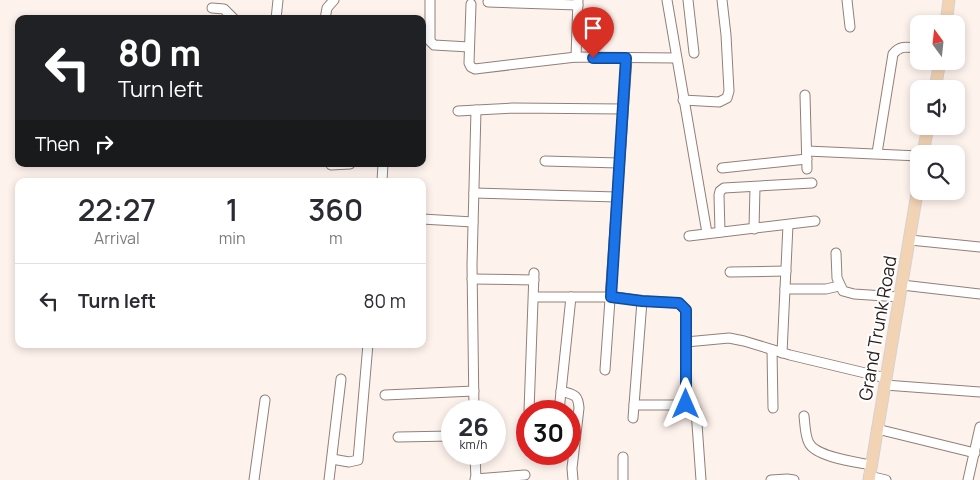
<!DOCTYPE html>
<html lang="en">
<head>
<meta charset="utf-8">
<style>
  body { margin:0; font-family:Manrope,sans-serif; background:#f2f2f3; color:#2b2b33; height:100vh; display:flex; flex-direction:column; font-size:19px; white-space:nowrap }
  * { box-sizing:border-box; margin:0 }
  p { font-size:16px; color:#7c7c81 }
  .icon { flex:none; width:28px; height:28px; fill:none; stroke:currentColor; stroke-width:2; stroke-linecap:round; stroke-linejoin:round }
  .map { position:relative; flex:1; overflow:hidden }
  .panel { position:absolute; left:15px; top:178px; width:411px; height:170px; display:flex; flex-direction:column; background:#fff; border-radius:10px; box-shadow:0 2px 8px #0003 }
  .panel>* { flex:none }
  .top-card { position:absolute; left:15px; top:15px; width:411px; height:152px; border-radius:10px; box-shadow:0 2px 8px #0003; background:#202124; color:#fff; overflow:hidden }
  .needle { width:32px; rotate:345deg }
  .controls { position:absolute; left:910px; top:15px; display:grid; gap:10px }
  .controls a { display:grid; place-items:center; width:55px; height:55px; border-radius:10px; background:#fff; box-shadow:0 2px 8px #0003; font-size:25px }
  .speed { position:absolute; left:441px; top:400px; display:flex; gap:10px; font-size:25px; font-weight:700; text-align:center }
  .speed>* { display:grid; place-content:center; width:65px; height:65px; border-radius:50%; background:#fff; box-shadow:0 2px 8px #0003; line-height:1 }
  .speed small { font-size:12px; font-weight:400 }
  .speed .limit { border:8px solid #d22; background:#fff; color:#111 }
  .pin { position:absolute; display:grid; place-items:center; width:42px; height:42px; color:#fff; margin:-51px -21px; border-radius:50% 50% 50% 0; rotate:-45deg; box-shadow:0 0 5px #0007 }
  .pin .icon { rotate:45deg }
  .me { position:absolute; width:55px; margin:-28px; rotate:0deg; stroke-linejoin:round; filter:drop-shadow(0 0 4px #0008) }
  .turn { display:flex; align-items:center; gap:18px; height:105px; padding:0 20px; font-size:22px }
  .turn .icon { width:65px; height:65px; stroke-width:2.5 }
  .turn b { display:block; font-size:35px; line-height:42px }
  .then { display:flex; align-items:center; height:48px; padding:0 20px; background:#0003; gap:10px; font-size:19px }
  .eta { display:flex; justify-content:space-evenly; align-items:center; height:85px; text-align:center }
  .eta b { font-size:30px; font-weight:600; line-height:35px }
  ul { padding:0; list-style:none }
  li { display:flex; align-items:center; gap:15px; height:75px; padding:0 20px; border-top:1px solid #e1e1e2 }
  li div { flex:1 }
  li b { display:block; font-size:19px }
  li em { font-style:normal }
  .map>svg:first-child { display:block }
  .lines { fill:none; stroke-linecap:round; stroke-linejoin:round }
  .minor-casing { stroke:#918078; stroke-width:11 }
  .major-casing { stroke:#d4d2d2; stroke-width:13 }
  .minor { stroke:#fff; stroke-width:9 }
  .major { stroke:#f2d3b3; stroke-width:11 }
  .route-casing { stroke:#114b97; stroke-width:12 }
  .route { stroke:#1a73e8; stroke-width:9 }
  .labels { text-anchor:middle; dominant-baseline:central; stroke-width:4; stroke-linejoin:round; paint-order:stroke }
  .street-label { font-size:18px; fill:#27201d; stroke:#fff }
</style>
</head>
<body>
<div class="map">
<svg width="980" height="480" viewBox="0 0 980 480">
  <rect width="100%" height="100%" fill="#fef2ed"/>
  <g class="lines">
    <!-- minor casing -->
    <g class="minor-casing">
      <g id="minor">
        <polyline points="430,0 430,41 434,45 469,47"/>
        <polyline points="667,0 707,233"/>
        <polyline points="688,0 694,53"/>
        <polyline points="847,0 850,27"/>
        <polyline points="488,2 578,5"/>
        <polyline points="471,4 469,63 471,67 475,69 576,57 676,58"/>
        <polyline points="212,8 224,9 234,19"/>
        <polyline points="276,19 278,0"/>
        <polyline points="325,19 327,8 334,0"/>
        <polyline points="576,57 578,0"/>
        <polyline points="805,95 807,169"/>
        <polyline points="683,100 719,102 727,98 729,91 726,35 722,0"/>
        <polyline points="458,111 513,108 623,109"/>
        <polyline points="807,151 919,156"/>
        <path d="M 877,153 L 893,54 C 900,45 908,47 919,48"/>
        <polyline points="545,161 619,163"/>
        <polyline points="331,165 350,164"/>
        <polyline points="722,168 807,159"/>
        <polyline points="382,181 383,164"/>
        <polyline points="474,193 617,197"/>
        <polyline points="422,219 473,222"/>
        <polyline points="754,229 755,187"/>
        <polyline points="720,232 719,195 720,191 724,188 812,183"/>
        <polyline points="689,236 815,221"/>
        <polyline points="910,240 980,247"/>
        <polyline points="836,253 837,278 843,291 854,294 900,297"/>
        <polyline points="730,272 786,271"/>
        <polyline points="472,279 534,280"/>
        <polyline points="902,285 980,294"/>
        <polyline points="785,289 826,289 839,286"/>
        <polyline points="534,297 615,297 642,301 679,303 686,310 686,404"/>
        <polyline points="686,342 729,338 744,341 790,355 886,378"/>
        <polyline points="772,350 773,408"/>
        <polyline points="782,353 788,225"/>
        <polyline points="605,370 627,58"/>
        <polyline points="885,385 980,392"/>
        <path d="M 561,391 C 574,395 578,394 579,408 L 572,468 L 573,480"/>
        <polyline points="385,395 474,391"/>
        <polyline points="634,405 693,405 696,410 701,480"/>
        <polyline points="474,411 472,265 476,110"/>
        <polyline points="529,411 534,273"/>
        <polyline points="559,411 571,297"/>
        <path d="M 804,416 C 805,424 805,436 809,443 C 816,457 856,462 871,465"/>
        <polyline points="633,418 642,301"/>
        <polyline points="877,429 975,453"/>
        <polyline points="398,437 452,436"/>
        <polyline points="475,454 476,480"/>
        <polyline points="332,459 349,462 358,460 368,344"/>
        <polyline points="869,476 886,480"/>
        <polyline points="475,479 525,475"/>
        <polyline points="254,480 265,400"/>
        <polyline points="329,480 341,379"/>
        <polyline points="623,480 623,457"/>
        <polyline points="771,480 787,479 794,480"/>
        <polyline points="968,480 980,427"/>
      </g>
    </g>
    <!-- major casing -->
    <g class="major-casing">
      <g id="major">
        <polyline points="946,24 949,0"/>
        <polyline points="935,89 940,61"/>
        <polyline points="923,154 928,126"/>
        <polyline points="869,480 919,181"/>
      </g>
    </g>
    <!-- minor -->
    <use href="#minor" class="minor"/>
    <!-- major -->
    <use href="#major" class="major"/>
  </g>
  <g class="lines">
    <!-- route casing -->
    <g class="route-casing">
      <polyline id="route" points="593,58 626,58 611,297 642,301 679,303 686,310 686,404"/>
    </g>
    <!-- route -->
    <use href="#route" class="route"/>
  </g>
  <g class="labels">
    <!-- street labels -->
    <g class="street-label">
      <text transform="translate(877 328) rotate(-80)">Grand Trunk Road</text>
    </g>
  </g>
</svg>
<div class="controls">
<a><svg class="needle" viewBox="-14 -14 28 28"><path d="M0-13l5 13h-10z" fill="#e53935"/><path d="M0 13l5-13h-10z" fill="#7c7c81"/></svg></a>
<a><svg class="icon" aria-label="sound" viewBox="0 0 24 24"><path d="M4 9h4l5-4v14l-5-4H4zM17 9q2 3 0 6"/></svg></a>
<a><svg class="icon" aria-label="search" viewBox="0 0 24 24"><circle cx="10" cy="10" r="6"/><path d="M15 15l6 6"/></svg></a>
</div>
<div class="speed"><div>26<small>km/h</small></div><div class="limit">30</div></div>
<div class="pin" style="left:593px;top:58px;background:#d93025"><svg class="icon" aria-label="arrive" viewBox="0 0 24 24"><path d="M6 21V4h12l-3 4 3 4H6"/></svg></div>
<svg class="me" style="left:686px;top:404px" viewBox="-20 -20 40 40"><path d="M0-17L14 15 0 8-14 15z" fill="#1a73e8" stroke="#fff" stroke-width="4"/></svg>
<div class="top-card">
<div class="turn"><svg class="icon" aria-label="left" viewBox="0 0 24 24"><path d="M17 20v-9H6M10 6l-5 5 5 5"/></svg><div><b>80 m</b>Turn left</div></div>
<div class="then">Then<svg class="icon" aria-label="right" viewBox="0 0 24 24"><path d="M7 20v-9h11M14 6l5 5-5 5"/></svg></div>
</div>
<section class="panel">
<div class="eta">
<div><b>22:27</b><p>Arrival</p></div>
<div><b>1</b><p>min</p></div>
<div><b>360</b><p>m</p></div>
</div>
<ul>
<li><svg class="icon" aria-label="left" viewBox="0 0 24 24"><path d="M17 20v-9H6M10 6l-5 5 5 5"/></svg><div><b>Turn left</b></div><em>80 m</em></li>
</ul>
</section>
</div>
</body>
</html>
